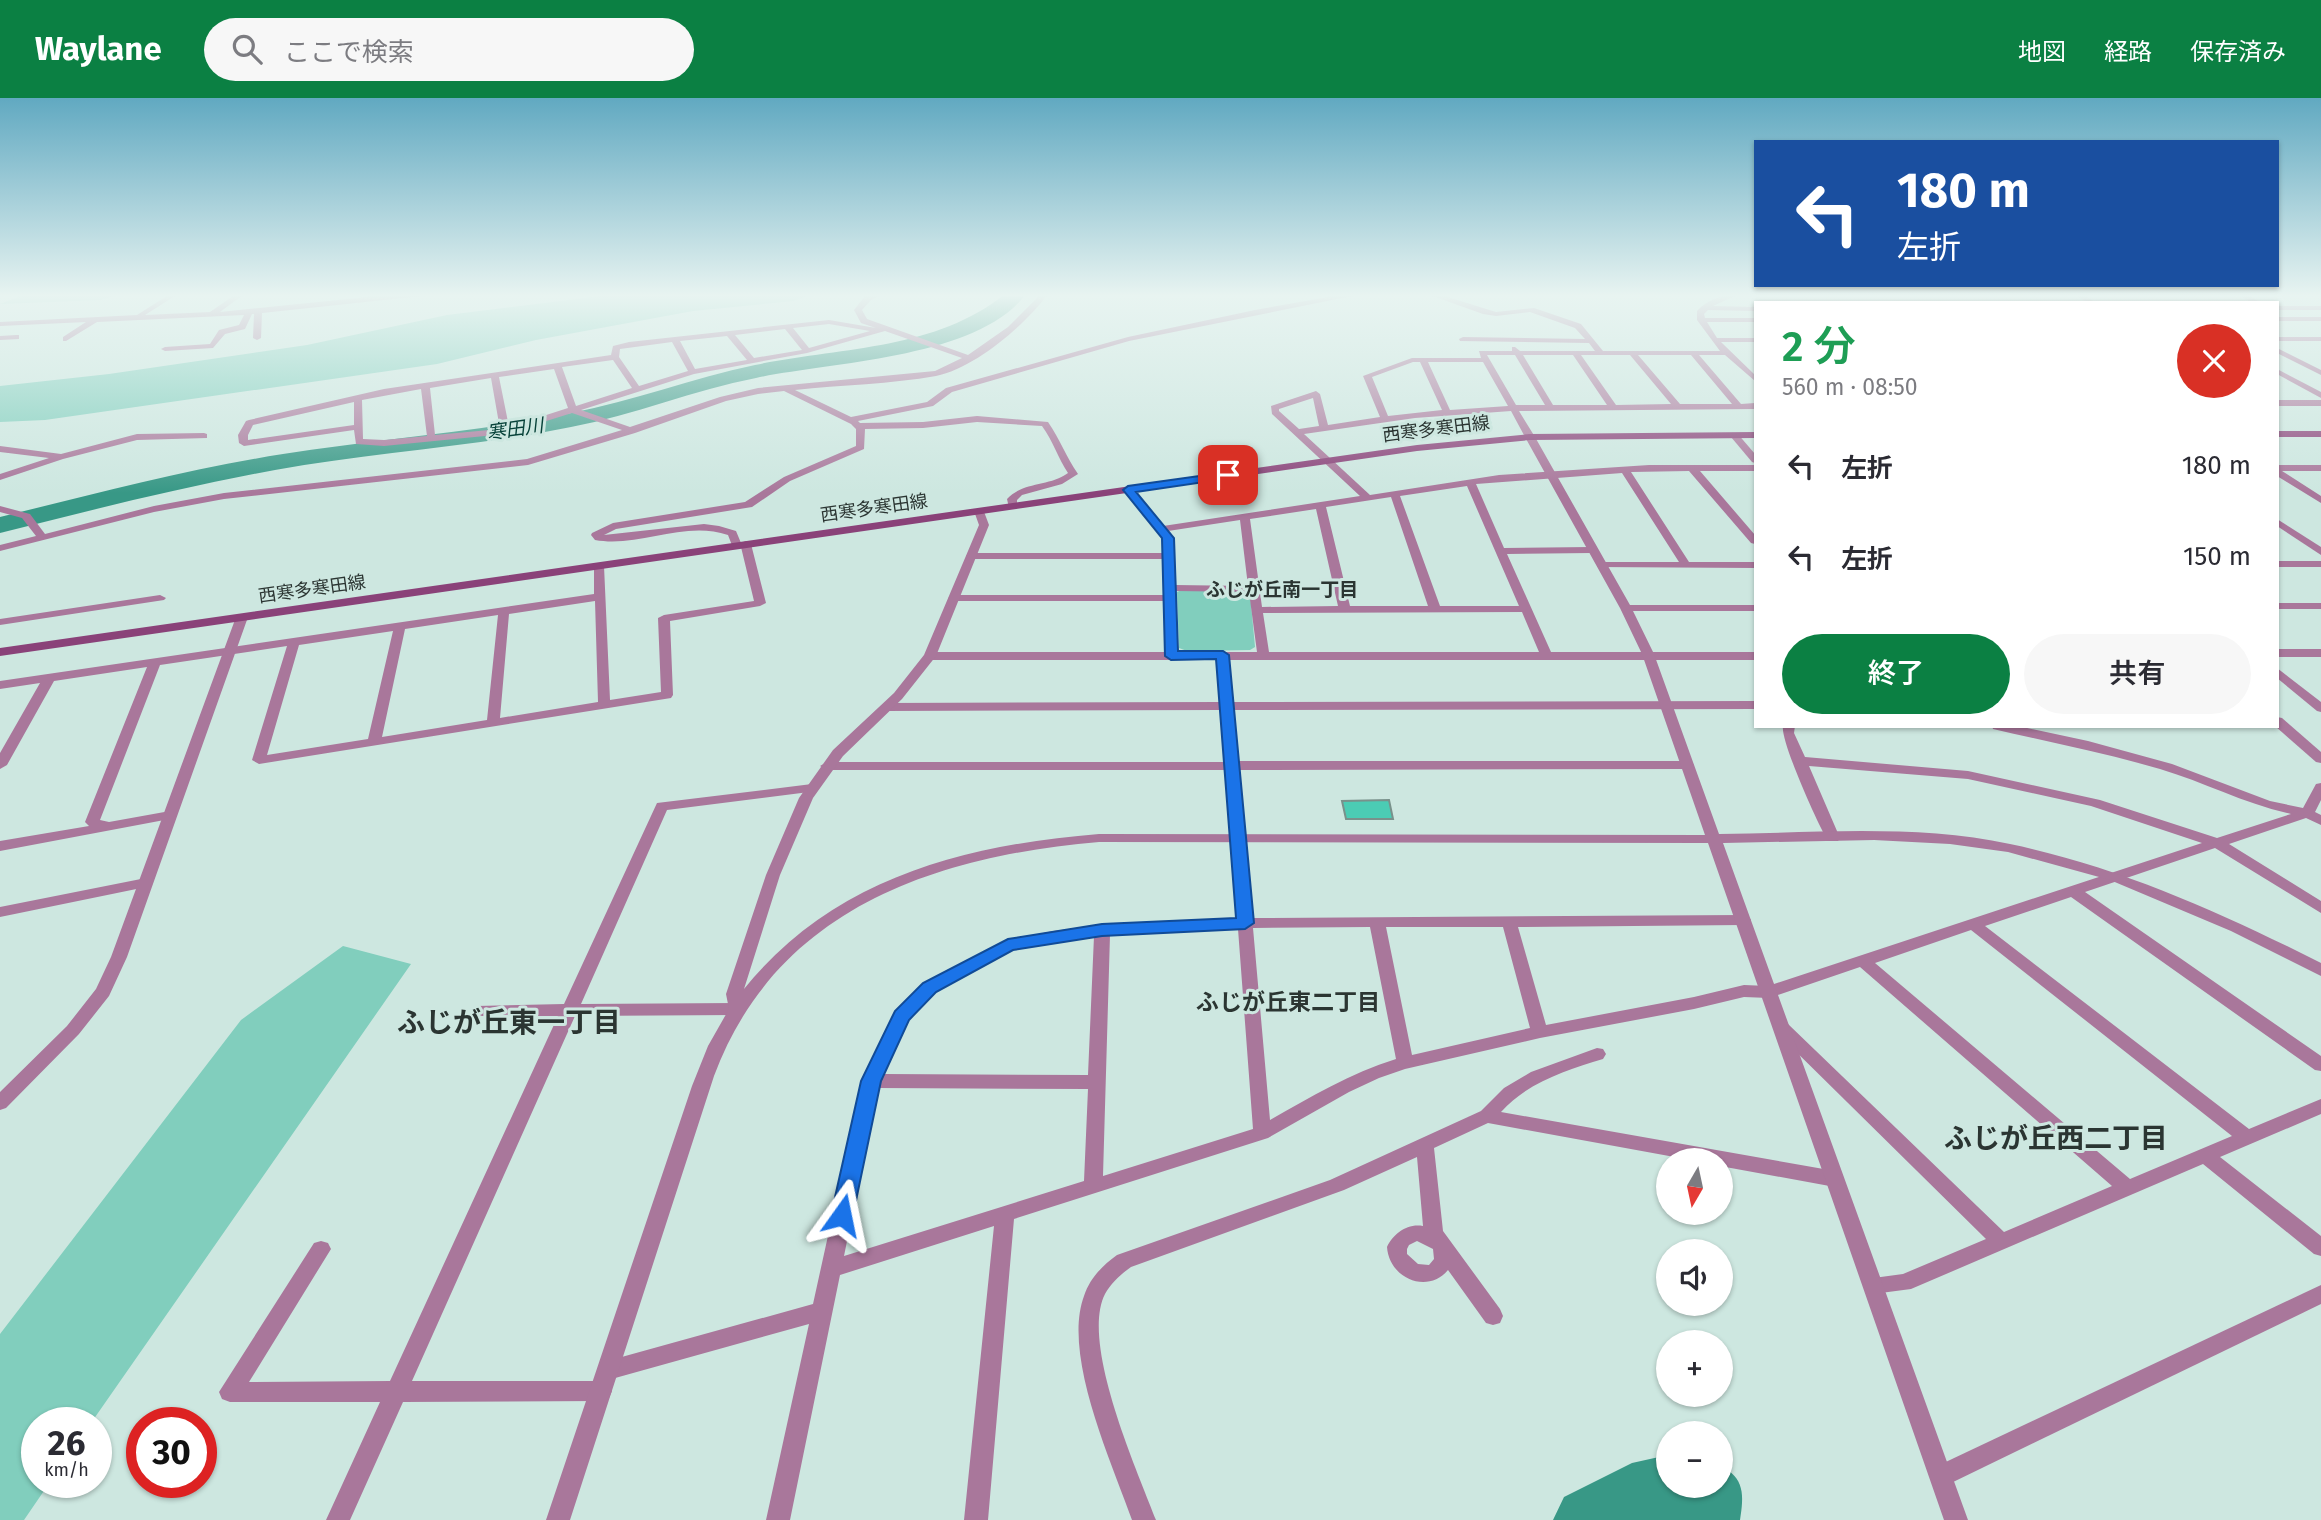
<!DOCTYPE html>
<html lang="ja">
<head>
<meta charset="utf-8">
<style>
  body { margin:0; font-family:"Fira Sans","Noto Sans JP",sans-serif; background:#f7f7f7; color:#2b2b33; height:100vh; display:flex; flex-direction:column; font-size:26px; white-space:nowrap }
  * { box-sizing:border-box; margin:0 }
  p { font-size:23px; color:#7c7c81 }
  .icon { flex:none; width:38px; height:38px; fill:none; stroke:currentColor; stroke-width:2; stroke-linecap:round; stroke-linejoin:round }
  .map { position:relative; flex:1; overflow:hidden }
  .side { position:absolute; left:1754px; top:203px; width:525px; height:427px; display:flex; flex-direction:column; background:#fff; border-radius:0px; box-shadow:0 2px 5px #0004 }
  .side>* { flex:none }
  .hud { position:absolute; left:1754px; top:42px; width:525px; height:147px; border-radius:0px; box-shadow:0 2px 5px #0004; background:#1a4fa0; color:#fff; overflow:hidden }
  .needle { width:46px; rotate:189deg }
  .controls { position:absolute; left:1656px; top:1050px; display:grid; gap:14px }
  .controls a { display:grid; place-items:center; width:77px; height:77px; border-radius:50%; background:#fff; box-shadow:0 2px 5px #0004; font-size:35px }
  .speed { position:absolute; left:21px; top:1309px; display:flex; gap:14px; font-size:35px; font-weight:700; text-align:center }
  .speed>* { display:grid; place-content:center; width:91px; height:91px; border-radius:50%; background:#fff; box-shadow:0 2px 5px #0004; line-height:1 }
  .speed small { font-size:18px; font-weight:400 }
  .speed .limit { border:10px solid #d22; background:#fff; color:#111 }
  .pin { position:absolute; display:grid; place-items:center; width:60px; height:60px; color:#fff; margin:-30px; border-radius:14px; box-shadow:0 4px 10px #0006 }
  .me { position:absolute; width:77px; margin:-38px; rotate:12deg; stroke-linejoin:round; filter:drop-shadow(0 0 5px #0008) }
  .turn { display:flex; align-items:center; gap:24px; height:147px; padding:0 28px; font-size:32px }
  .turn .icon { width:91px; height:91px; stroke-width:2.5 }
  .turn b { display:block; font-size:49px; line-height:60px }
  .round { display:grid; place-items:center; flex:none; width:74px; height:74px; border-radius:37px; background:#f7f7f7 }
  .overview { display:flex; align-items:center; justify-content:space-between; height:119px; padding:0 28px }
  h1 { font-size:42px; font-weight:600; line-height:52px; color:#1e9e55 }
  .action { display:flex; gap:14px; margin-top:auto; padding:14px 28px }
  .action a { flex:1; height:80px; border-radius:42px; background:#0b8043; color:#fff; font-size:28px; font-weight:600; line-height:80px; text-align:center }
  .action a+a { background:#f7f7f7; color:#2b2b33 }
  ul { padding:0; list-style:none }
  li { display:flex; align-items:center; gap:21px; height:91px; padding:0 28px }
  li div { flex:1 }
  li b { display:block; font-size:26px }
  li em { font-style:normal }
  header { display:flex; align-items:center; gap:42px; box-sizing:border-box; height:98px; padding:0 35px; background:#0b8043; color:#fff }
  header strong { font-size:33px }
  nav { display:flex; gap:38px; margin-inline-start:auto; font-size:24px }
  .search { width:490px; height:63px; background:#f7f7f7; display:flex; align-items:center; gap:18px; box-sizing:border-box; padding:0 24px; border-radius:38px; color:#7c7c81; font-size:26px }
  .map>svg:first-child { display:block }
  .green { fill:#81cebd }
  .water { fill:#389886 }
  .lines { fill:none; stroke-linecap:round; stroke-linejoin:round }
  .river { fill:#389886; fill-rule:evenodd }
  .building { fill:#4bccb4; stroke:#79918b; stroke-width:2 }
  .minor { fill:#a9779b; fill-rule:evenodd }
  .tertiary { fill:#a9779b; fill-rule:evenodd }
  .secondary { fill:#8a4279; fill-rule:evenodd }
  .route { fill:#1a73e8; stroke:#114b97; stroke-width:2 }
  .labels { text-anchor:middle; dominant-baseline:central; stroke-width:6; stroke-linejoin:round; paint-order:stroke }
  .far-street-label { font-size:18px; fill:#2b3532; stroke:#cde7e0 }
  .far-water-label { font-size:19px; font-style:italic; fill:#074239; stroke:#cde7e0 }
  .far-neighbourhood-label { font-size:19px; font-weight:bold; fill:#2b3532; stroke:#cde7e0 }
  .neighbourhood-label { font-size:23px; font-weight:bold; fill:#2b3532; stroke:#cde7e0 }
  .near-neighbourhood-label { font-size:28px; font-weight:bold; fill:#2b3532; stroke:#cde7e0 }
</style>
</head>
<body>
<header>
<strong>Waylane</strong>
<div class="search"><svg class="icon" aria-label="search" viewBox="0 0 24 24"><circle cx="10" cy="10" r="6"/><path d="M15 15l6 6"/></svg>ここで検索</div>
<nav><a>地図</a><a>経路</a><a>保存済み</a></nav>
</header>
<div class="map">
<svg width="2321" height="1422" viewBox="0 0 2321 1422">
  <rect width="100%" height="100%" fill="#cde7e0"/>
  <!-- green -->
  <g class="green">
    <polygon points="26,196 121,196 100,202 0,206"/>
    <polygon points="617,196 814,196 793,203 693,213 536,242 437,266 45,322 0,324 0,288 109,276 307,247 447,217"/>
    <polygon points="1182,492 1244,492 1250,495 1255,549 1250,552 1187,553 1179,550 1177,494"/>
    <polygon points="343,848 411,866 91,1325 37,1325 37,1384 50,1384 24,1422 0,1422 0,1236 241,922"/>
  </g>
  <!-- water -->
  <path class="water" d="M 1668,1357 L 1668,1388 L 1720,1388 L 1720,1368 C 1745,1379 1744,1398 1740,1422 L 1553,1422 L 1564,1399 L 1632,1365 Z"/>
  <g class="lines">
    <!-- river -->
    <path class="river" d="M 1005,196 L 1026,196 C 978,261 830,264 756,280 C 694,292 634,317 571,329 C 473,349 373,354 275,372 C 183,389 91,412 0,435 L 0,419 C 94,396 188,371 283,356 C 379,341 476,334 571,315 C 633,303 693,280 755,267 C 840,249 934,253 1005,196 Z"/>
  </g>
  <!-- building -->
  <polygon class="building" points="1389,702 1393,721 1346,721 1342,703"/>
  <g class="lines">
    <!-- minor -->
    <g class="minor">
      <polygon points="170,196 178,196 145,217 210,214 236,196 244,196 220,214 397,196 440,196 262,215 261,240 257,242 253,240 254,216 252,216 245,231 225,236 213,250 165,253 161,251 165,249 210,246 219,232 239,227 244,217 97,224 66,243 63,243 63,239 86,224 0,228 0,224 137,217"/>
      <path d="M 872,196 L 883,196 L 871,202 L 862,212 L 867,221 L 968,257 L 1008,229 L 1041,196 L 1048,196 C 1025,227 975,270 936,278 C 892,286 840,287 795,292 L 851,319 L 927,304 L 946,290 L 1128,239 L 1255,212 L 1345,196 L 1362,196 L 1129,243 L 952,294 L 933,308 L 858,323 L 860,325 L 923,324 L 977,318 L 1048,324 C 1060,341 1066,359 1078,376 L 1062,386 L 1022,397 L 1017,402 L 1017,410 L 1009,410 L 1007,401 C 1024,383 1049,389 1068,375 C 1058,360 1053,343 1042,328 L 977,324 L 923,330 L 865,331 L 864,351 L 790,383 L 752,409 L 616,431 L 604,437 L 704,426 L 719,428 L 736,433 L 741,445 L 746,443 L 751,446 L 766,505 L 760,508 L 670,523 L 673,597 L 671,600 L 259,666 L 252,662 L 287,548 L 160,567 L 100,722 L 109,724 L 170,713 L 177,717 L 175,720 L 0,753 L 0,743 L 89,728 L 85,724 L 147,569 L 54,583 L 7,667 L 0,671 L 0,655 L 40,585 L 0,591 L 0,583 L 594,496 L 594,468 L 599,465 L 604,468 L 610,602 L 661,594 L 658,520 L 664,517 L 754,503 L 741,449 L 733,450 L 728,437 C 684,422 639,450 595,442 L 591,437 L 592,435 L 613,425 L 745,404 L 784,379 L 856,348 L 856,331 L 851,326 L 784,293 L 758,296 L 726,303 L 635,335 L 528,367 L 224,401 L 154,414 L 0,453 L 0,447 L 36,438 L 22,420 L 0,414 L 0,408 L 30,416 L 45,436 L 154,408 L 224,395 L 527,361 L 622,332 L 572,315 L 505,336 L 384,348 L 356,346 L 354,332 L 244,348 L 239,345 L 238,337 L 246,323 L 249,322 L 384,291 L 611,257 L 613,248 L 629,244 L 829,222 L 876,230 L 861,225 L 854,212 L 865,198 ZM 829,226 L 870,233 L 809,250 L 793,230 ZM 785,231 L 802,252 L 754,260 L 735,237 ZM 885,233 L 962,260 L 935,273 L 758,290 L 720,299 L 630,329 L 581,312 L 694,276 L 807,255 ZM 727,238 L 747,262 L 695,271 L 680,243 ZM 672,244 L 688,273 L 639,288 L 619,259 L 620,251 ZM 613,262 L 632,290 L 576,308 L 562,269 ZM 554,271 L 568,310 L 509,329 L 499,279 ZM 491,280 L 500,331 L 435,337 L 430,290 ZM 421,291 L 427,338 L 384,342 L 363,341 L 362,302 ZM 354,304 L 354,327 L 248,342 L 248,337 L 253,327 ZM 595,503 L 598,604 L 500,620 L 509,516 ZM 498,517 L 487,622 L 382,639 L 405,531 ZM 393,533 L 368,641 L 267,657 L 299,547 Z"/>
      <path d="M 1427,196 L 1438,196 L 1496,214 L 1534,210 L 1581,226 L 1603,253 L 1720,253 L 1697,222 L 1697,213 C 1707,202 1723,196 1739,196 L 1713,208 L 1755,209 L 1755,213 L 1708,212 L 1704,216 L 1705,220 L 1755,220 L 1755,224 L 1707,224 L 1717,240 L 1755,240 L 1755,244 L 1721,244 L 1755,277 L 1755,283 L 1725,257 L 1699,257 L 1741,306 L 1755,305 L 1755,311 L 1519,313 L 1535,339 L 1530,342 L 1525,339 L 1511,313 L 1415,320 L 1304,336 L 1370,397 L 1499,377 L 1649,367 L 1755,367 L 1755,373 L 1700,373 L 1755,437 L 1755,446 L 1751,445 L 1689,373 L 1631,374 L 1689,464 L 1755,464 L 1755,470 L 1597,469 L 1597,465 L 1601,464 L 1679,464 L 1622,375 L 1476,386 L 1504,450 L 1591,449 L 1596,452 L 1591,455 L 1507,456 L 1551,554 L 1755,554 L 1755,562 L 1229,562 L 1233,604 L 1755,603 L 1755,611 L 1234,612 L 1238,663 L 1687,663 L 1694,667 L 1687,671 L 1239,672 L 1252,820 L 1743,817 L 1748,818 L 1751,822 L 1748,826 L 1743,827 L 1518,829 L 1546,927 L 1694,899 L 1744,887 L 1768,888 L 2202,745 L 2091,708 L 1968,681 L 1809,668 L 1840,740 L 1838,743 L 1828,743 C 1818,727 1780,642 1783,628 L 1795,628 L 1794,635 L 1805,659 L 1968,673 L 2100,702 L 2217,740 L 2291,716 C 2245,706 2204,684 2160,671 C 2105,655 2049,644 1993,631 L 1992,628 L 2018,628 L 2088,643 L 2172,666 L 2270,703 L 2303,710 L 2316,686 L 2321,685 L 2321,702 L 2315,714 L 2321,717 L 2321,727 L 2306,720 L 2229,746 L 2321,803 L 2321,815 L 2215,750 L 2085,794 L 2321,958 L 2321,973 L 2315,972 L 2071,799 L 1985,828 L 2249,1031 L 2321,1001 L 2321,1016 L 2220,1059 L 2321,1138 L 2321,1158 L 2314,1156 L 2203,1066 L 1911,1191 L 1873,1196 L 1866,1193 L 1863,1187 L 1866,1181 L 1903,1176 L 1986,1141 L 1776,934 L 1774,930 L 1776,926 L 1782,924 L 1788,926 L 2004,1134 L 2112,1088 L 1860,869 L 1769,900 L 1744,899 L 1694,911 L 1540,940 L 1405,971 L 1379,980 L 1349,994 L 1268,1040 L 1014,1121 L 988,1422 L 964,1422 L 994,1128 L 840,1177 L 790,1422 L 766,1422 L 809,1226 L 608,1282 L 600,1279 L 597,1272 L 600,1265 L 813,1206 L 862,983 L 895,914 L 924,886 L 1008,842 L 1053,833 L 1102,827 L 1237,820 L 1226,672 L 827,672 L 820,668 L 827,664 L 1225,664 L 1221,612 L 886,613 L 880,609 L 886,605 L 1221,604 L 1217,562 L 930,562 L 924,558 L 930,554 L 1165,554 L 1165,503 L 954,503 L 948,500 L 954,497 L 1165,497 L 1163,461 L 971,461 L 966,458 L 971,455 L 1163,455 L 1163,440 L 1123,392 L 1128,389 L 1131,390 L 1163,428 L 1360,398 L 1272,316 L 1271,308 L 1316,293 L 1320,296 L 1328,327 L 1380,319 L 1363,278 L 1412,260 L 1481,260 L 1479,253 L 1512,253 L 1512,249 L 1515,249 L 1520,253 L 1595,253 L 1589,245 L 1460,243 L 1459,241 L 1463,239 L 1585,241 L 1575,230 L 1530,214 L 1496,218 L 1483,216 ZM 1487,257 L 1515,257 L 1545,307 L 1516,307 ZM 1523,257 L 1573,257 L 1607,307 L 1553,307 ZM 1581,257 L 1630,257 L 1671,306 L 1616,307 ZM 1638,257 L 1691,257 L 1732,306 L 1680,306 ZM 1413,264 L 1420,264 L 1442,312 L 1388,318 L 1372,279 ZM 1428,264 L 1483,264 L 1508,308 L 1450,312 ZM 1313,300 L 1319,328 L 1299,331 L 1279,313 L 1279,311 ZM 1467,388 L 1519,508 L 1440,508 L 1400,398 ZM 1391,399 L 1428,508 L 1350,508 L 1326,409 ZM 1316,411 L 1338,508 L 1262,509 L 1250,421 ZM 1240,422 L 1248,488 L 1175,487 L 1173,440 L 1168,433 ZM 1176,493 L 1249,494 L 1257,554 L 1177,554 ZM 1522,514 L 1539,554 L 1269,554 L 1263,515 ZM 1370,829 L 1396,961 C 1350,975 1311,999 1270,1022 L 1253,830 ZM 1386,829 L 1503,829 L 1530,930 L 1412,957 ZM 1238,831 L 1253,1031 L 1103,1078 L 1110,837 ZM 1971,832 L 2232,1038 L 2130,1081 L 1875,865 ZM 1094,838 L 1088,977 L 883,976 L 908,921 L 936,894 L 1012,851 ZM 878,990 L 1088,991 L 1084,1083 L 844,1158 Z"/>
      <polygon points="2075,196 2083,196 2096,205 2087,205"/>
      <polygon points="2238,196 2247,196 2261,205 2252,205"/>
      <rect x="2277" y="208" width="44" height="4"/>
      <rect x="2277" y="219" width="44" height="4"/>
      <polygon points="16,237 19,237 19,241 0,242 0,238"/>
      <rect x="2277" y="239" width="44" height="4"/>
      <polygon points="2277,250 2321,272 2321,277 2277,255"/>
      <polygon points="2277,271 2321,294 2321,300 2277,276"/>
      <rect x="2277" y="302" width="44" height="6"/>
      <polygon points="204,335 207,336 207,340 137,342 63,361 0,382 0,376 49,360 0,354 0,348 61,356 137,336"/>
      <polygon points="1731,335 1737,335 1755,356 1755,365 1752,364 1731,339"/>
      <polygon points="2277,367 2321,367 2321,373 2282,373 2321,398 2321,405 2277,378"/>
      <rect x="2277" y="463" width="44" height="6"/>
      <polygon points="160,497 166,500 164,502 0,527 0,521"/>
      <rect x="2277" y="551" width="44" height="8"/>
      <polygon points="2277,570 2321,604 2321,614 2317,613 2277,580"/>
      <polygon points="2277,619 2282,620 2321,654 2321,665 2316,664 2275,628"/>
      <polygon points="812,686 817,687 819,690 817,693 667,712 581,906 737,905 743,907 745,911 743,915 737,917 575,918 412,1283 601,1283 609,1286 612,1293 609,1300 601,1303 403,1304 350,1422 326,1422 380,1304 230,1304 222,1301 219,1294 314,1145 321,1143 328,1145 331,1151 249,1284 390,1283 558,918 482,918 476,916 474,912 476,908 564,906 657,705"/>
      <polygon points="146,780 151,782 153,785 151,788 0,819 0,809"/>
      <path d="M 1597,950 L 1603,951 L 1606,956 L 1603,961 C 1567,972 1528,984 1501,1014 L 1835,1073 L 1842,1076 L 1844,1081 L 1842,1086 L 1835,1089 L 1720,1068 L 1720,1062 L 1691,1062 L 1488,1025 L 1434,1050 L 1443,1133 L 1500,1211 L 1503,1218 L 1500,1225 L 1493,1227 L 1486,1225 L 1448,1172 C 1427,1197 1389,1180 1387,1149 C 1393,1136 1407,1125 1423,1128 L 1417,1059 L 1344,1092 L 1131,1169 C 1121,1176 1111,1185 1105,1196 C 1080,1245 1137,1372 1156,1422 L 1132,1422 C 1112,1365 1062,1257 1084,1198 C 1090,1180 1102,1168 1117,1157 L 1330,1082 L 1481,1013 L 1504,990 L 1531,974 ZM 1417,1143 L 1433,1151 L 1434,1161 L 1429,1167 L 1418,1166 L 1407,1156 L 1407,1151 L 1409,1147 Z"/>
      <polygon points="2321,1187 2321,1206 1949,1386 1941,1389 1933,1386 1930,1378 1933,1370"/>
    </g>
    <!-- tertiary -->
    <g class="tertiary">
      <path d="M 1527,337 L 1535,339 L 1630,507 L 1755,507 L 1755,513 L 1633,513 L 1654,556 L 1719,736 C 1815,735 1916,726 2010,746 C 2120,769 2222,815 2321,865 L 2321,878 L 2231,833 L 2110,782 L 2008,754 L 1950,746 L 1874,742 L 1723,745 L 1968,1422 L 1944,1422 L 1708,745 L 1099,744 C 935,758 776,811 714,978 L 570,1422 L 546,1422 L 692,988 L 708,948 L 729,911 L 726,896 L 766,777 L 799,700 L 833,652 L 894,595 L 924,557 L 979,427 L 974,413 L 975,411 L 983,411 L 989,427 L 936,558 L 902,601 L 843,658 L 813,700 L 780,777 L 744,891 C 833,781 963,747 1099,736 L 1705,737 L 1642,556 L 1620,510 L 1525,339 Z"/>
      <polygon points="2277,421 2321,449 2321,457 2277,428"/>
      <rect x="2277" y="505" width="44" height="6"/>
      <polygon points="242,516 248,519 127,859 109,898 79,936 6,1010 0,1012 0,994 67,928 96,891 111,859 236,519"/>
    </g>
    <!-- secondary -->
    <g class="secondary">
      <rect x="2277" y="333" width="44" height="6"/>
      <polygon points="1755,334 1755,340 1530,342 1417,353 0,558 0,550 1417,347 1530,336"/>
    </g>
  </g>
  <!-- sky -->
  <linearGradient id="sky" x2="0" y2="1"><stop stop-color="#61a9c1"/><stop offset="0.5" stop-color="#e8f4f1"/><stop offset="1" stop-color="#e8f4f1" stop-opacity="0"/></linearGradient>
  <rect width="2321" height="395" fill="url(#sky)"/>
  <!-- route -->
  <polygon class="route" points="1228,374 1232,375 1232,380 1136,394 1174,440 1178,553 1223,553 1229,557 1254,825 1245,831 1102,838 1013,852 936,894 909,922 881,983 853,1117 850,1124 842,1127 834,1124 831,1117 861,983 895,913 923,885 1008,841 1102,826 1236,820 1216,561 1171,562 1165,558 1162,440 1123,392 1128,388"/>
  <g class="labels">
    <!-- far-street labels -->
    <g class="far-street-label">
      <text transform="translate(1436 331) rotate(-7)">西寒多寒田線</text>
      <text transform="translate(874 410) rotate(-8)">西寒多寒田線</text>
      <text transform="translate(312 491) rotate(-8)">西寒多寒田線</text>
    </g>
    <!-- far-water labels -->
    <g class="far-water-label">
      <text transform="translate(515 331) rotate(-8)">寒田川</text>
    </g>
    <!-- far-neighbourhood labels -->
    <g class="far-neighbourhood-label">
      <text x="1282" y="491">ふじが丘南一丁目</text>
    </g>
    <!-- neighbourhood labels -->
    <g class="neighbourhood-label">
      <text x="1288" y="904">ふじが丘東二丁目</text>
    </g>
    <!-- near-neighbourhood labels -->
    <g class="near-neighbourhood-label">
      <text x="509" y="924">ふじが丘東一丁目</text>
      <text x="2056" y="1040">ふじが丘西二丁目</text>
    </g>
  </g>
</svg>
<div class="controls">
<a><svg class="needle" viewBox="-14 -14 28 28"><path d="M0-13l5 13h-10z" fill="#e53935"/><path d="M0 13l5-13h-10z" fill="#7c7c81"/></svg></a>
<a><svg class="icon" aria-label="sound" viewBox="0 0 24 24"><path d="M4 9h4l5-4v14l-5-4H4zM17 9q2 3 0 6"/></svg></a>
<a>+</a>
<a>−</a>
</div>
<div class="speed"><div>26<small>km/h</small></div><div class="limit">30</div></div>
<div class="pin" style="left:1228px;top:377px;background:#d93025"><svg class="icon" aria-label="arrive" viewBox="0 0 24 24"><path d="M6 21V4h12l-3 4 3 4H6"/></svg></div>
<svg class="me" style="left:842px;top:1117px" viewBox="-20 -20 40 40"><path d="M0-17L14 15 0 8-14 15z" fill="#1a73e8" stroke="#fff" stroke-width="4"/></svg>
<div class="hud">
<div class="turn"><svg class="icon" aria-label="left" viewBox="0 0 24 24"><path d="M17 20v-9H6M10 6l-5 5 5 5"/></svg><div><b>180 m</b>左折</div></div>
</div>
<section class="side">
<div class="overview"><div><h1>2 分</h1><p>560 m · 08:50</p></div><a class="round" style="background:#d93025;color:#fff"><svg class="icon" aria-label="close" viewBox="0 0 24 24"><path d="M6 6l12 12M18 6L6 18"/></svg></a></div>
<ul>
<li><svg class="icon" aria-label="left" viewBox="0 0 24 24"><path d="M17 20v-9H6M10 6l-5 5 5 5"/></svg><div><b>左折</b></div><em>180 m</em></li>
<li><svg class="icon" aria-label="left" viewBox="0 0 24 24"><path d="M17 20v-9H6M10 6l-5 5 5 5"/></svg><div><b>左折</b></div><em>150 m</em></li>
</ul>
<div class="action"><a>終了</a><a>共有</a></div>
</section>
</div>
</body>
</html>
